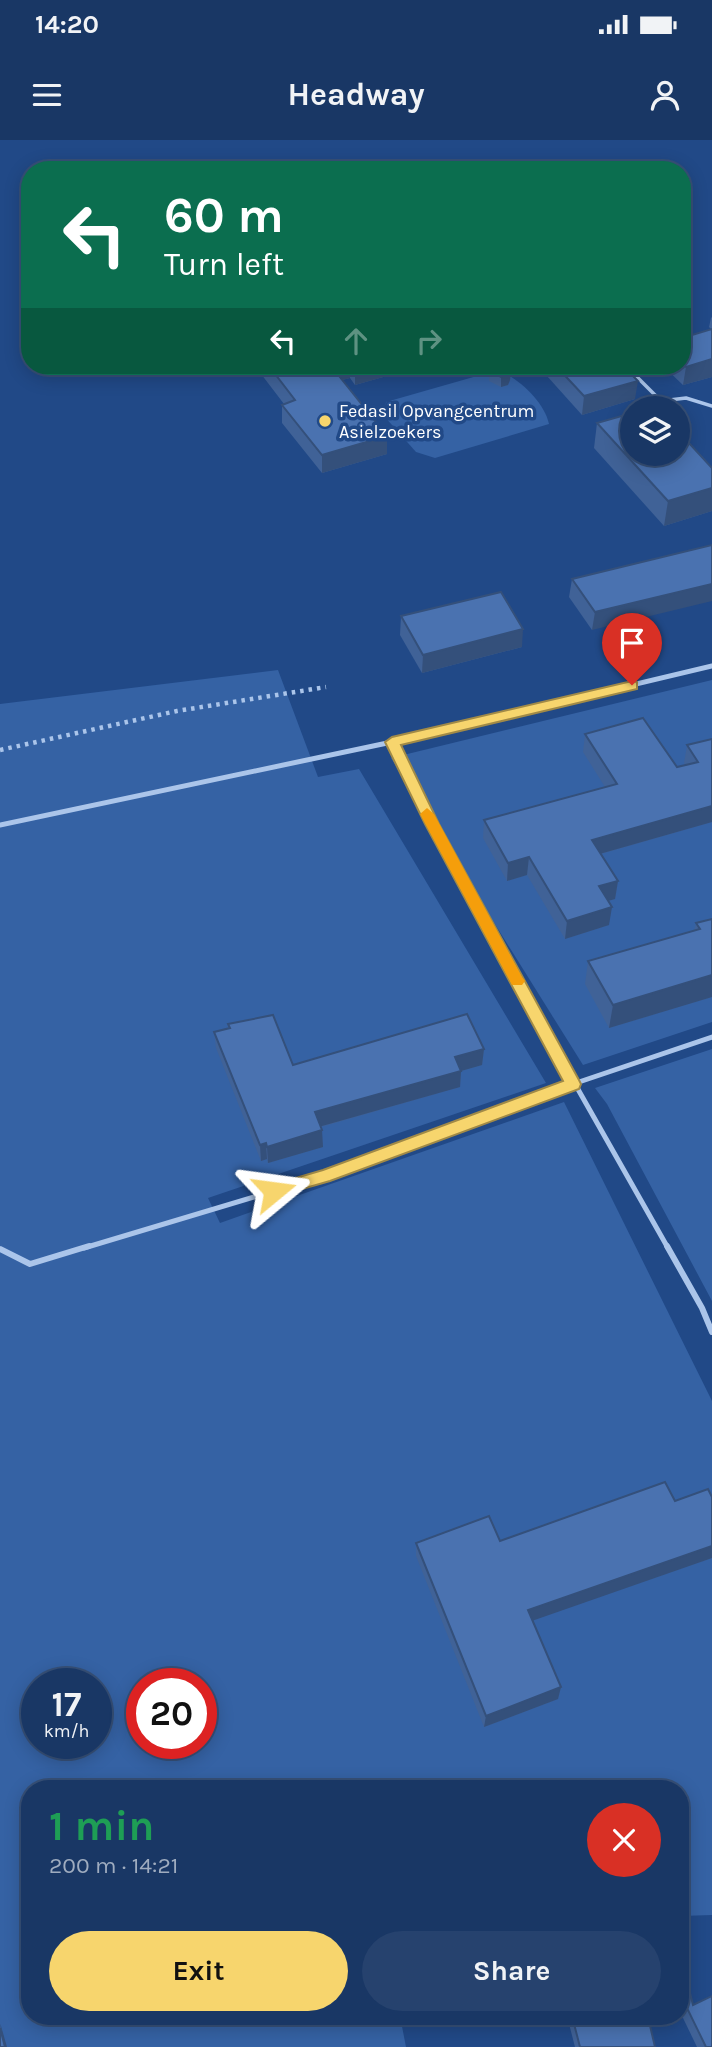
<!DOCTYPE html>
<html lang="en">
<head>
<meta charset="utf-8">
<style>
  body { margin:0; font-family:Karla,sans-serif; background:#26426e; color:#f1f3f6; height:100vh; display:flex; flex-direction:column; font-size:26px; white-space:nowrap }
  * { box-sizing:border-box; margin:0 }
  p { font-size:23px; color:#9facbf }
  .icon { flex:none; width:38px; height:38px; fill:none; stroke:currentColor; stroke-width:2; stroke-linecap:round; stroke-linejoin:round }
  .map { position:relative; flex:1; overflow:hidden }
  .panel { position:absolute; left:21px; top:1640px; width:668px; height:245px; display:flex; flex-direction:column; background:#193765; border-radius:28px; box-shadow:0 4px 18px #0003,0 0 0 2px #375179 }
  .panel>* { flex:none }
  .guide { position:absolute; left:21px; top:21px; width:670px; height:214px; border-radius:28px; box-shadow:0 4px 18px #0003,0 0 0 2px #375179; background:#0b6e4f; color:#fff; overflow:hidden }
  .tools { position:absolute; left:620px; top:256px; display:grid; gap:14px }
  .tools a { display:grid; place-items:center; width:70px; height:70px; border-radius:50%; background:#193765; box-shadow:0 4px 18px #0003,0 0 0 2px #375179; font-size:35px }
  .speed { position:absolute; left:21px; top:1528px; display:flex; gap:14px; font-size:35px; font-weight:700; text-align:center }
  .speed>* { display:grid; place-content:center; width:91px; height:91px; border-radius:50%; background:#193765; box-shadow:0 4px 18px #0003,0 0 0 2px #375179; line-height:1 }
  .speed small { font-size:18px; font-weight:400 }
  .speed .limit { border:10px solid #d22; background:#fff; color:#111 }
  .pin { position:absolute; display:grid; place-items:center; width:60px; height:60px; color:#fff; margin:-72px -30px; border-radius:50% 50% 50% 0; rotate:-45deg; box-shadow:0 0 7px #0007 }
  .pin .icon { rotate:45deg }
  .me { position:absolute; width:77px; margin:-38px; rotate:74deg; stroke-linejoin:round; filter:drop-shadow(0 0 5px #0008) }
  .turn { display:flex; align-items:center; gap:24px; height:147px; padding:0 28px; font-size:32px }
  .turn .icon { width:91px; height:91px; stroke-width:2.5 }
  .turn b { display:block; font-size:49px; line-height:60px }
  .lanes { display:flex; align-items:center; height:66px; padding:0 28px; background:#0003; justify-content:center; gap:35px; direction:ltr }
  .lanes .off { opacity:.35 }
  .round { display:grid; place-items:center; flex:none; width:74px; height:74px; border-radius:37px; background:#26426e }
  .overview { display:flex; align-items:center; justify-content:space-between; height:119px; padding:0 28px }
  h1 { font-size:42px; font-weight:700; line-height:52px; color:#1e9e55 }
  .action { display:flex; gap:14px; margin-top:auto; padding:14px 28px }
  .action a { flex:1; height:80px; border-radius:42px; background:#f7d56d; color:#111; font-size:28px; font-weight:700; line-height:80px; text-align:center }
  .action a+a { background:#26426e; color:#f1f3f6 }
  .status { display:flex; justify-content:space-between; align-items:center; height:49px; padding:0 35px; background:#193765; direction:ltr }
  .status svg { height:19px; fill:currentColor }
  header { display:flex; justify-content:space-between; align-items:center; height:91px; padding:0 28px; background:#193765; font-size:32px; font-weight:700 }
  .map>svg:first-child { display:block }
  .green { fill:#3562a4; fill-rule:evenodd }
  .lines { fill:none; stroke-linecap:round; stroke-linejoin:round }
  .path { stroke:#abc5ea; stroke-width:4.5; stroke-dasharray:3.5 5; stroke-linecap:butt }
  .lane-far2 { stroke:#abc5ea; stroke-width:3.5 }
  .lane-far1 { stroke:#abc5ea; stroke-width:5 }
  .lane { stroke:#abc5ea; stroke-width:6 }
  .wall { fill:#406297 }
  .shaded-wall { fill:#34507b }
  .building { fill:#4a72b0; stroke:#34507b; stroke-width:2 }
  .route { fill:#f7d56d; stroke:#a18a47; stroke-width:2 }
  .slow { fill:#f59e0b }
  .poi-dot { fill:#f7d56d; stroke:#214987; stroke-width:2.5 }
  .labels { text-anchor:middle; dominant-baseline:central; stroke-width:7; stroke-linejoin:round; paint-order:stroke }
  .far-poi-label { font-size:18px; fill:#fff; stroke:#214987; text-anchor:start }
</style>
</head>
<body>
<div class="status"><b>14:20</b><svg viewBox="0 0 49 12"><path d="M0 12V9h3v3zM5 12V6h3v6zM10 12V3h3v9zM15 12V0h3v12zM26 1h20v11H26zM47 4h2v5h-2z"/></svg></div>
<header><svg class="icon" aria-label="menu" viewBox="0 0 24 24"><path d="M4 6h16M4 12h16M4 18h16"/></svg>Headway<svg class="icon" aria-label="person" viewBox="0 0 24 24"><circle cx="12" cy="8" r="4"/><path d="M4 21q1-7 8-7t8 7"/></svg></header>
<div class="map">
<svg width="712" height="1907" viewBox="0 0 712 1907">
  <rect width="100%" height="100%" fill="#214987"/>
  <!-- green -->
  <g class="green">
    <path d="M 498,230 C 518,238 544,261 549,284 L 435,318 L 416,312 L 384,276 L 386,262 Z"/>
    <path d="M 278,530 L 318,637 L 359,629 L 546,943 L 208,1058 L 220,1083 L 564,962 L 712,1261 L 712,1775 L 681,1776 L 681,1648 L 30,1648 L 30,1876 L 400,1876 L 406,1907 L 0,1907 L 0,564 ZM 37,1544 L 96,1544 L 96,1603 L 37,1603 ZM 142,1544 L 201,1544 L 201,1603 L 142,1603 Z"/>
    <polygon points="712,540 712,882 583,925 391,618"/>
    <polygon points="712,909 712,1161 607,964 595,948"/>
  </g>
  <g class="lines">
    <!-- path -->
    <polyline class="path" points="0,610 177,571 326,547"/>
    <!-- lane-far2 -->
    <polyline class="lane-far2" points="626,226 661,261 686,258 712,266"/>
    <!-- lane-far1 -->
    <g class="lane-far1">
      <polyline points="0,685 392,602"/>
      <polyline points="84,1108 324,1036 573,944 712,897"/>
      <polyline points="668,1108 503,817 392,602 712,526"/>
    </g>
    <!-- lane -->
    <g class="lane">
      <polyline points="667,1106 702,1168 712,1192"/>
      <polyline points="0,1109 30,1124 89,1106"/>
    </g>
  </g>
  <!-- wall -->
  <g class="wall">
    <polygon points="712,177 712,237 683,245 663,226 682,226 682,198 711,189 709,187 711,178"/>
    <polygon points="255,226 422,226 355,245 350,238 342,240 387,314 322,333 282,283 282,265 284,264"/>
    <polygon points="538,226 623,226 635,259 582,275"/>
    <polygon points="490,231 511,231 510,240 508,245 501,247 489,241"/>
    <polygon points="597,283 712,328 712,371 664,386 594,308"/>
    <polygon points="712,405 592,490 569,457 572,439"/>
    <polygon points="401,476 522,507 422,533 400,495"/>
    <polygon points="585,594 677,627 685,625 684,623 687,605 712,599 712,682 601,714 618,741 615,759 608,761 609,785 565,799 527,735 507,741 483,698 484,680 605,647 583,612"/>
    <polygon points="712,779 712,857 609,888 585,844 588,821 694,791 696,783"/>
    <polygon points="228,884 293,925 484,909 482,925 461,931 460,947 321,987 323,1007 268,1023 267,1019 261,1021 216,908 214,892 228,888"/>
    <polygon points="675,1361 712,1418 533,1480 561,1547 558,1559 484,1587 416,1416 416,1403 500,1401"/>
    <polygon points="681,1830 693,1865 712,1907 697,1907 683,1878 649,1883 655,1907 575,1907 567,1876 681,1876"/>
  </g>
  <!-- shaded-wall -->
  <g class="shaded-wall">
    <polygon points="712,219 712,237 683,245 686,227"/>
    <polygon points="330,226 350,226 350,238 331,243"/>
    <polygon points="358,226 422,226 355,245 355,227"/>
    <polygon points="511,231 510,240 508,245 501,247 501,237"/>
    <polygon points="638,241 635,259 582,275 584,256"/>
    <polygon points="387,296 387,314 322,333 322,315"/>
    <polygon points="712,348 712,371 664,386 668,361"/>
    <polygon points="712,444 712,461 592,490 595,472"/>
    <polygon points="523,489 522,507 422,533 423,515"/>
    <polygon points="712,666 712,682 589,717 592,700"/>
    <polygon points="529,717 527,735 507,741 508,723"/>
    <polygon points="618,741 615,759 597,764 599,746"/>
    <polygon points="612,767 609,785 565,799 567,781"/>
    <polygon points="712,835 712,857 609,888 613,865"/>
    <polygon points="484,909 482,925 461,931 460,947 315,988 315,972 455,917"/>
    <polygon points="322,990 323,1007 268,1023 267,1007"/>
    <polygon points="266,1003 267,1019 261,1021 260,1005"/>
    <polygon points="712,1406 712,1418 526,1483 528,1470"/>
    <polygon points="561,1547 558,1559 484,1587 486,1576"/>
    <polygon points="0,1884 1,1886 7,1907 5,1907"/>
  </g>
  <!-- building -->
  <g class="building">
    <polygon points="712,189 712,219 686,227 682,224 682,198"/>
    <polygon points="269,226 331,226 387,296 322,315 282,265 295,260"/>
    <polygon points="495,226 507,226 511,231 509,235 501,237 490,231 491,227"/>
    <polygon points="556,226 623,226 638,241 584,256"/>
    <polygon points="632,273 632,313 677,313 677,290 712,328 712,348 668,361 597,283"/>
    <polygon points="712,405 712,444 595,472 572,439"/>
    <polygon points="501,452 523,489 423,515 401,476"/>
    <polygon points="643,578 677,627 698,622 687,605 712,599 712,666 592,700 618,741 599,746 612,767 567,781 529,717 508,723 484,680 617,644 585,594"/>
    <polygon points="712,779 712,835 613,865 588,821 700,789 696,783"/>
    <polygon points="467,874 484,909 455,917 461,931 315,972 322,990 267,1007 266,1003 260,1005 214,892 230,888 228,884 273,875 293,925"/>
    <polygon points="665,1342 675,1361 708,1349 712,1357 712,1406 528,1470 561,1547 486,1576 416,1403 489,1376 500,1401"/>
    <polygon points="684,1829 693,1865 712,1856 712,1907 706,1907 688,1870 681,1871 681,1830"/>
    <polygon points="572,1876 651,1876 648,1877 655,1907 580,1907"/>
    <polygon points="0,1888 5,1907 0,1907"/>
  </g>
  <!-- route -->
  <polygon class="route" points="632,541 637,542 637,549 401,605 439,684 579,940 581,944 579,949 330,1041 274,1057 268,1055 265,1051 268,1046 323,1030 563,941 425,684 385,602 392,597"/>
  <!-- slow -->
  <polygon class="slow" points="427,668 434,674 522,837 525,841 522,845 512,845 420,674"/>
  <!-- markers -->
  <circle class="poi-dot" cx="325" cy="281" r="7"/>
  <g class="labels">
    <!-- far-poi labels -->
    <g class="far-poi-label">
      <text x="339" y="271">Fedasil Opvangcentrum<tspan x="339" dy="21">Asielzoekers</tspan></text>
    </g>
  </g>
</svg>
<div class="tools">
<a><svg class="icon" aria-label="layers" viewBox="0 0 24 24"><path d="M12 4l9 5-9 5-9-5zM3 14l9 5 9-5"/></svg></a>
</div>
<div class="speed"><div>17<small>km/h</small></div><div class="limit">20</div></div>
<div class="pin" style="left:632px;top:545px;background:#d93025"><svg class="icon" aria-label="arrive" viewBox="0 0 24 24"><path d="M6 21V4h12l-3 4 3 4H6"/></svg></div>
<svg class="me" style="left:274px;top:1051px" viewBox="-20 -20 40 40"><path d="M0-17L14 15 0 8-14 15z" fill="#f7d56d" stroke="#fff" stroke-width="4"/></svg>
<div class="guide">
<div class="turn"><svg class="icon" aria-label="left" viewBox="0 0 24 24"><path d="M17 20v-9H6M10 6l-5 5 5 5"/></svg><div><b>60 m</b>Turn left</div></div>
<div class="lanes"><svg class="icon" aria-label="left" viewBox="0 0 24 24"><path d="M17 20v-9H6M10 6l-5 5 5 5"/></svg><svg class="icon off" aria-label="ahead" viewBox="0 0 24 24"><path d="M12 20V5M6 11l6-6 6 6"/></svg><svg class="icon off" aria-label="right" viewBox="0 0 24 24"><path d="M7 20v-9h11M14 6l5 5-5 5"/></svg></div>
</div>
<section class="panel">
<div class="overview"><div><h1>1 min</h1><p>200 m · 14:21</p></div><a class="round" style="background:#d93025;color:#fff"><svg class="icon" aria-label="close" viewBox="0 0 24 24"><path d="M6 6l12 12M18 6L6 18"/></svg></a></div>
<div class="action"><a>Exit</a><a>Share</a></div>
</section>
</div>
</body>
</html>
